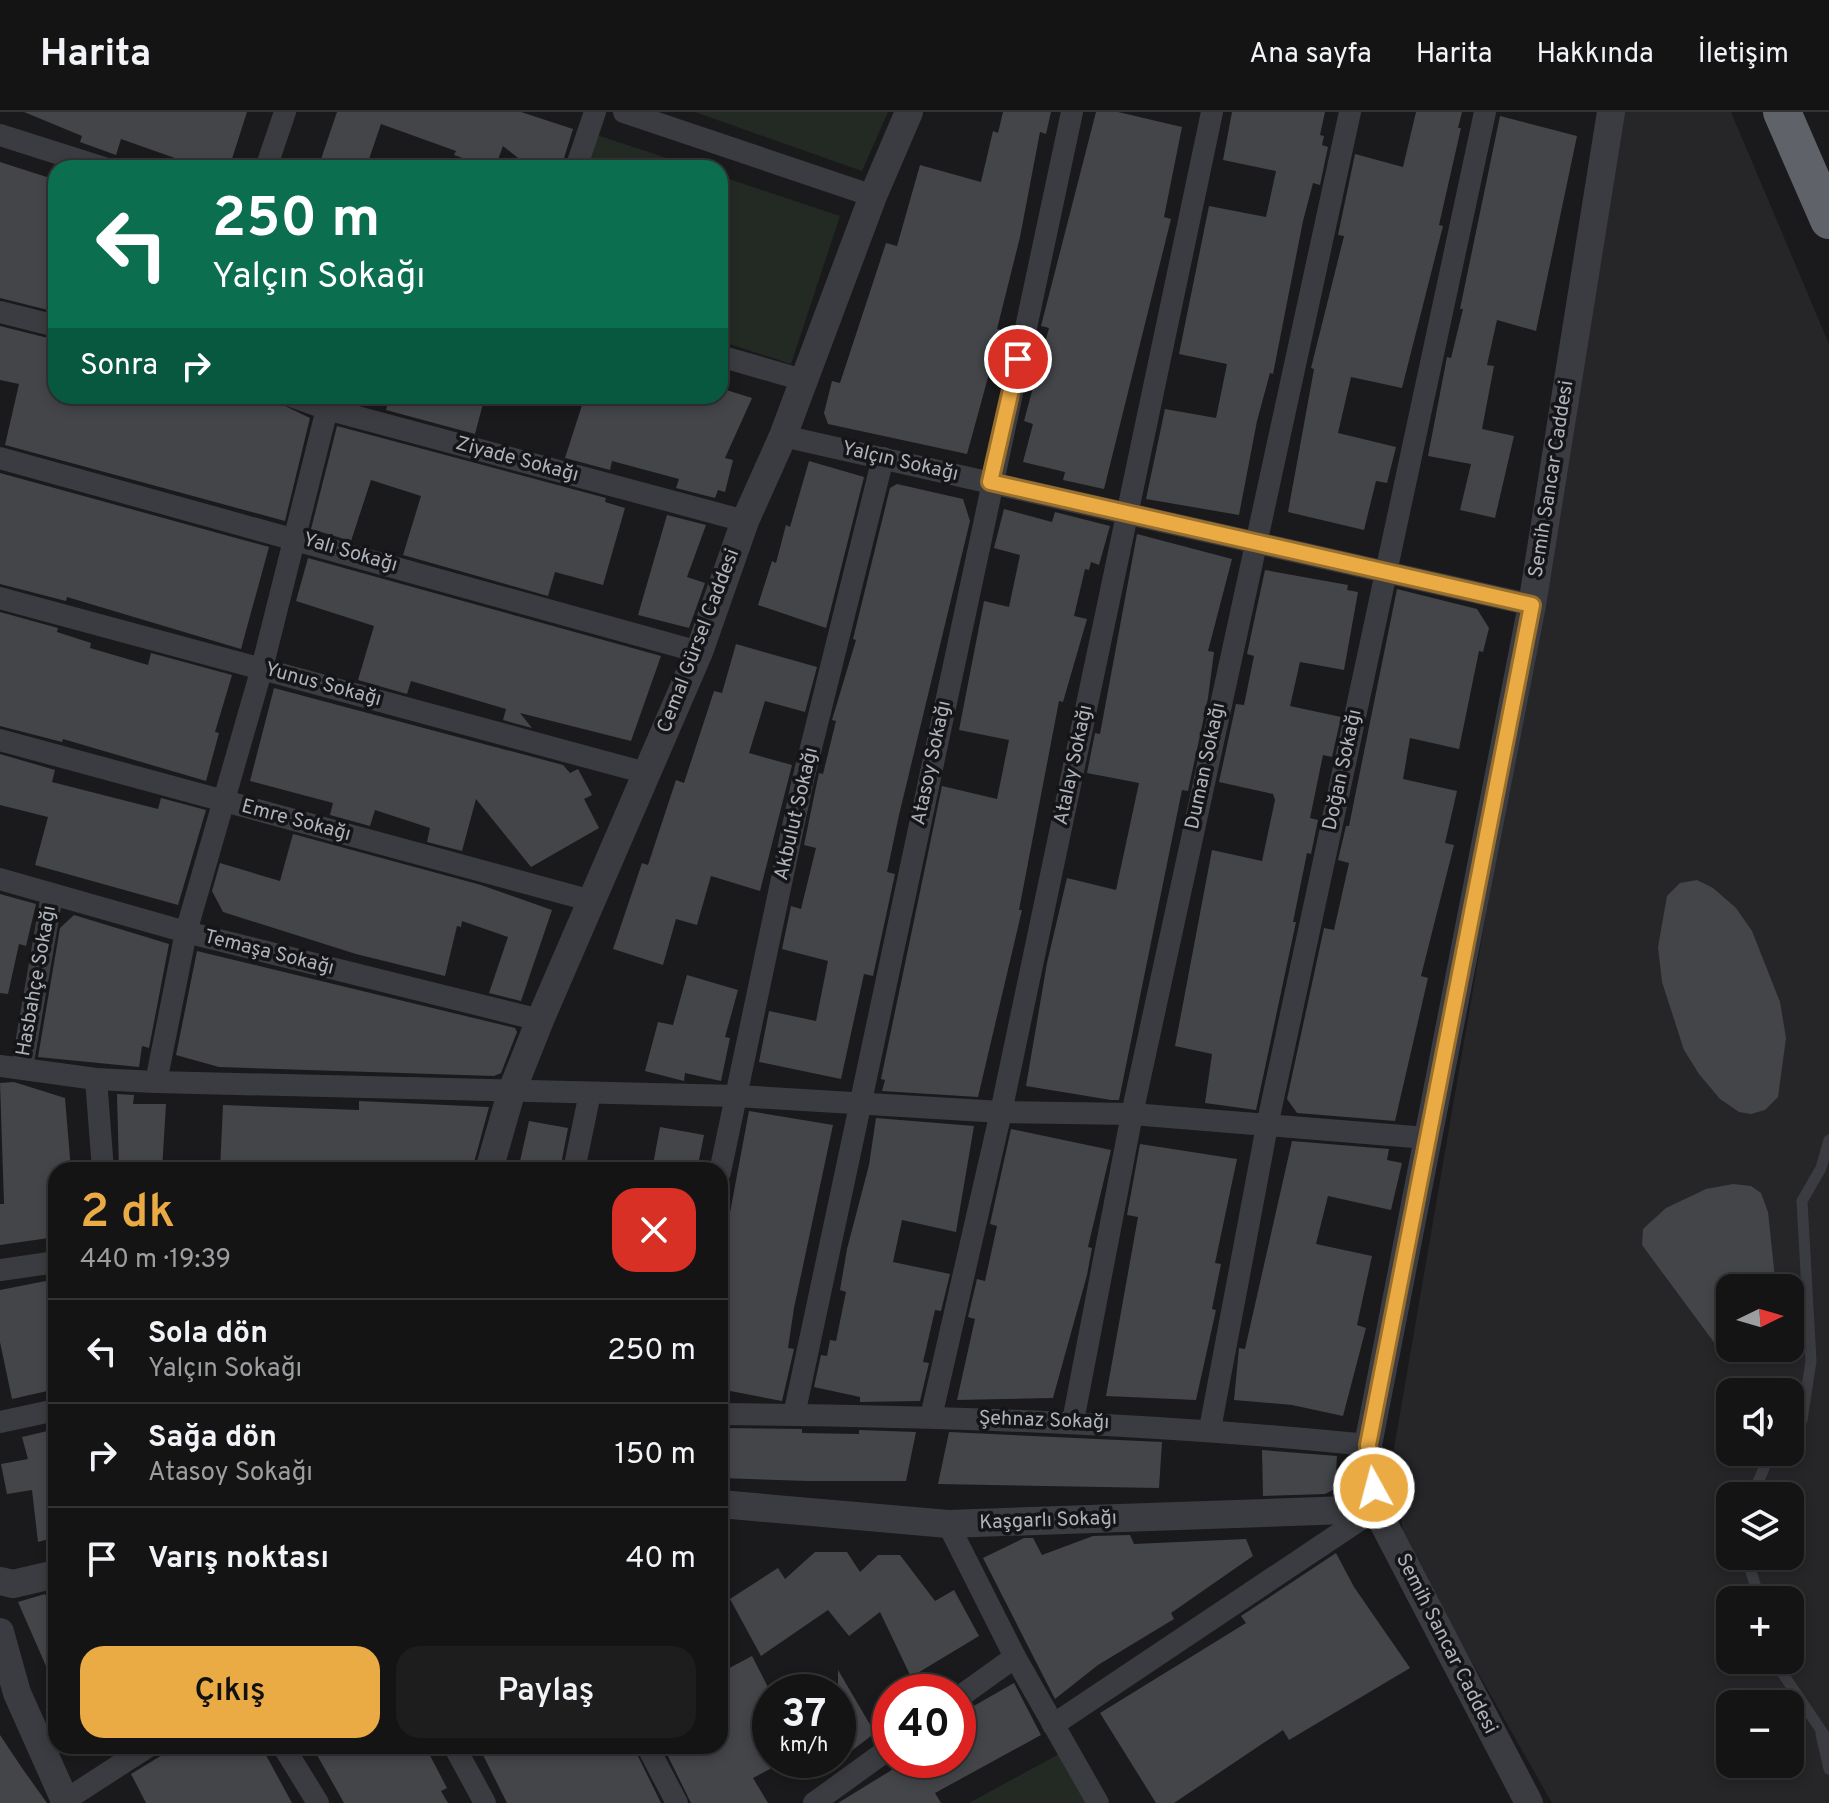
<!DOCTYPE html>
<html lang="tr">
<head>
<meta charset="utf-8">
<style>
  body { margin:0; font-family:Overpass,sans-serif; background:#1d1d1e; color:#f1f3f6; height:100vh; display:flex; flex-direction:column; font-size:30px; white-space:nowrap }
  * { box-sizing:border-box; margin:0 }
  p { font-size:26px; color:#9d9ea0 }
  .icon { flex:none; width:44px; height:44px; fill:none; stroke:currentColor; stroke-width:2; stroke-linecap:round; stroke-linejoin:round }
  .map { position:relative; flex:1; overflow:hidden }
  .drawer { position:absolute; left:48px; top:1050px; width:680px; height:592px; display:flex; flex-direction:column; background:#141415; border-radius:24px; box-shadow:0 4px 12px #0003,0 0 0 2px #333334 }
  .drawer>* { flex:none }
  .guide { position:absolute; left:48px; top:48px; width:680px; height:244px; border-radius:24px; box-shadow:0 4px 12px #0003,0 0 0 2px #333334; background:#0b6e4f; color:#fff; overflow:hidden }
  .needle { width:52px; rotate:85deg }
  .fabs { position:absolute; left:1716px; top:1162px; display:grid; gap:16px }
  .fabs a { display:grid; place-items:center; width:88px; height:88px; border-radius:16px; background:#141415; box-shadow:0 4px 12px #0003,0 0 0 2px #333334; font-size:40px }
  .speed { position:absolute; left:752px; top:1562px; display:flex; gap:16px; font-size:40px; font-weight:700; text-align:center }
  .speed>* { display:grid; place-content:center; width:104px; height:104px; border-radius:50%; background:#141415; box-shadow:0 4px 12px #0003,0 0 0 2px #333334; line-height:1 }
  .speed small { font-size:20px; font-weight:400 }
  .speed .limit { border:12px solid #d22; background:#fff; color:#111 }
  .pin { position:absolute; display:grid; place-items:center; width:68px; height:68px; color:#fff; margin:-34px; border:4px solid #fff; border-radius:50%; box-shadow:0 2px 8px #0007 }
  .me { position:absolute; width:88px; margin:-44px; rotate:353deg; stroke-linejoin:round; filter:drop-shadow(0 0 6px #0008) }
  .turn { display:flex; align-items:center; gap:28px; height:168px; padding:0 32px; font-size:36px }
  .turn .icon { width:104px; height:104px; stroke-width:2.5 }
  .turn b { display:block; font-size:56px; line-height:68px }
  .then { display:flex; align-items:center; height:76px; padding:0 32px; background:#0003; gap:16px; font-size:30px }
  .round { display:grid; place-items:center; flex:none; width:84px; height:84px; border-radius:24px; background:#1d1d1e }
  .headline { display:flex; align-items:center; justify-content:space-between; height:136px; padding:0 32px }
  h1 { font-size:48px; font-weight:600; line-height:60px; color:#eaab44 }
  .cta { display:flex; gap:16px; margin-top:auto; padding:16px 32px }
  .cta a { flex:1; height:92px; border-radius:24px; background:#eaab44; color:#111; font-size:32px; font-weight:600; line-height:92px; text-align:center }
  .cta a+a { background:#1d1d1e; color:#f1f3f6 }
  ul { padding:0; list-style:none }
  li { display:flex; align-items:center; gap:24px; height:104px; padding:0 32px; border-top:2px solid #333334 }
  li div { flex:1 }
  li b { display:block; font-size:30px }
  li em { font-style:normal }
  header { display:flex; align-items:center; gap:48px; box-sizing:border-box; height:112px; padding:0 40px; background:#141415; border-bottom:2px solid #333334 }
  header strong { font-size:38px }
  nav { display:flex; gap:44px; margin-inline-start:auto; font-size:28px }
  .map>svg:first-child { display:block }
  .built { fill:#262629; fill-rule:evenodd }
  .green { fill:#222a23 }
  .building { fill:#444549 }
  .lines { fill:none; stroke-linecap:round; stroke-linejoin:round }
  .service { stroke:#3b3c41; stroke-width:11 }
  .minor { stroke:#3b3c41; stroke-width:22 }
  .tertiary { stroke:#3b3c41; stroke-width:28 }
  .trunk { stroke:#5f6268; stroke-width:38 }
  .route-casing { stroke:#986f2c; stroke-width:20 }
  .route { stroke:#eaab44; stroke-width:14 }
  .labels { text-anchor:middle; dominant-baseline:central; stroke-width:7; stroke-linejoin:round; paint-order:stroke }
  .street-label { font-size:20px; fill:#adb2bb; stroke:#151517 }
</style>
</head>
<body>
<header>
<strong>Harita</strong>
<nav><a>Ana sayfa</a><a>Harita</a><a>Hakkında</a><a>İletişim</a></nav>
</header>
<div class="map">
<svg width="1829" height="1691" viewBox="0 0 1829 1691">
  <rect width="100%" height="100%" fill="#1a1a1c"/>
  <!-- built -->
  <path class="built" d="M 1624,0 L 1731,0 L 1829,232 L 1829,1691 L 1552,1691 L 1405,1432 L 1392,1348 ZM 1730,1176 L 1790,1176 L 1790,1236 L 1730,1236 ZM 1730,1280 L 1790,1280 L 1790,1340 L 1730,1340 ZM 1730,1384 L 1790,1384 L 1790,1444 L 1730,1444 ZM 1730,1488 L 1790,1488 L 1790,1548 L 1730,1548 ZM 1730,1592 L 1790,1592 L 1790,1652 L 1730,1652 Z"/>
  <!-- green -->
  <g class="green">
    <polygon points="695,0 888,0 862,59"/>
    <polygon points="591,21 697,56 580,56"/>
    <polygon points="720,64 840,104 791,252 720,229"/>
    <polygon points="1059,1642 1086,1691 969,1691"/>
  </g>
  <!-- building -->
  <g class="building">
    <polygon points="24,0 247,0 229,56 203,56 121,27 116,43 80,30 82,24"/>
    <polygon points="337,0 521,0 573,17 561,56 531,56 503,34 495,56 491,56 454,43 456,39 381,12 366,56 318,56"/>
    <polygon points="1003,0 1051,0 1046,22 1040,20 1020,125 997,217 1001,218 967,342 828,312 824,301 832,269 840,271 886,131 897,134 920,53 981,70 993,19 998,21"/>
    <polygon points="1096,0 1118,0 1182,15 1164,105 1171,107 1104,377 1063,368 1065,360 1023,350 1033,312 1024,309 1049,216 1041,214"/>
    <polygon points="1232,0 1325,0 1320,23 1324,24 1322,33 1328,35 1320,73 1313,71 1303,109 1273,262 1270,261 1257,309 1239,403 1146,387 1165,297 1216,306 1227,252 1179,242 1209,94 1266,105 1276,59 1223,48"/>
    <polygon points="1416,0 1462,0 1458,16 1461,16 1439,113 1443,114 1402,276 1351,265 1338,321 1396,335 1387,371 1376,369 1364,418 1288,400 1314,257 1311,256 1344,124 1338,123 1355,42 1403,55"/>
    <polygon points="1500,4 1577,24 1536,219 1497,208 1487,253 1494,254 1482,317 1514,324 1495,406 1460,398 1471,352 1428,344 1447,245 1451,246 1463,197 1460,197"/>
    <polygon points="0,50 56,68 56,200 0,186"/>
    <polygon points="0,214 56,228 56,284 250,284 279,291 310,306 285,409 5,333 19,272 0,268"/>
    <polygon points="720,276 752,286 725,346 733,348 725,380 718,378 715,386 676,376 679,367 612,349 610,358 565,346 585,284 720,284"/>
    <polygon points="390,284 485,284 475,322 386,298"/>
    <polygon points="337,314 606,386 605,390 625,396 603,473 555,460 548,484 403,443 421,384 371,368 351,429 311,417"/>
    <polygon points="809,349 864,365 826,516 758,493 772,449 776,451 786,413 790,415"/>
    <polygon points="0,361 269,435 241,537 67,485 66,489 0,472"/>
    <polygon points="897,372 963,387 970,409 899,703 887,760 895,762 873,864 864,862 841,967 759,950 769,899 816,909 828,849 782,837 791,794 801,797 816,736 804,733 816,675 819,661 823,662 836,609 832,608 856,528 853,527 890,376"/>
    <polygon points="1004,397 1052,410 1055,400 1110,414 1099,453 1091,450 1089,458 1085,457 1074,504 1087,507 1063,590 1059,589 1019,798 1022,798 978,985 882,979 885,968 881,967 942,674 997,687 1009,628 959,618 984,489 1009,495 1020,443 994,436"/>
    <polygon points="667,403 706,413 687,465 705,471 689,516 638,503"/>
    <polygon points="1137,422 1232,447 1208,539 1214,540 1208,586 1188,679 1182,678 1119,988 1111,988 1026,974 1047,851 1067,766 1116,778 1139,671 1087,661 1095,621 1100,622"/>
    <polygon points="308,446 661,544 631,629 520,601 532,616 503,608 506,597 411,569 407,582 358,568 374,514 296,489"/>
    <polygon points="1265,458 1348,473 1347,478 1358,480 1344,558 1300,550 1290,594 1341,605 1332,645 1323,643 1310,706 1318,708 1311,742 1307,741 1293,810 1296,810 1256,998 1205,991 1212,942 1175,934 1212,738 1262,749 1275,688 1273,682 1219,670 1236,592 1244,593 1254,544 1247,542"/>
    <polygon points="1397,477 1477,497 1489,516 1483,540 1479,539 1459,637 1410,626 1403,667 1457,679 1445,731 1454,733 1421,864 1428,866 1395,1009 1297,1001 1287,987 1324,816 1334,818 1349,751 1338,748 1346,714 1349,714"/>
    <polygon points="0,500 58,516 57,520 91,531 90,536 148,553 151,541 232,563 215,620 219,621 206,669 63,627 62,630 0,614"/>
    <polygon points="736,532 817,555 805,600 765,589 749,641 792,653 760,779 711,764 697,813 676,807 663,853 613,837 642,751 648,753 676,668 684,671 714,579 722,581"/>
    <polygon points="274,576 563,653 570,661 578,657 592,683 584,687 599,716 531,755 476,687 462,739 427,730 430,716 375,698 370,714 330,703 333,691 250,669"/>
    <polygon points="0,642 55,658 52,670 158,697 161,686 206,698 178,793 35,753 48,705 0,693"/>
    <polygon points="293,722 481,773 552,798 521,889 489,881 508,825 462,809 461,815 457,814 445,864 356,842 223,800 212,779 220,751 280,769"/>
    <polygon points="1697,768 1713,776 1736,796 1752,819 1780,890 1786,926 1778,985 1765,998 1751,1002 1739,1000 1720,987 1699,962 1684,938 1662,870 1658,835 1667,784 1680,771"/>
    <polygon points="0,782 36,792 26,834 19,832 8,882 0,881"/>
    <polygon points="74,803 169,832 149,936 142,934 139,955 38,945 60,816"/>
    <polygon points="197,839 515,916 517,920 501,961 494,964 219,955 176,943"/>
    <polygon points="687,863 738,878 725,925 730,926 721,969 685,961 684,969 645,959 658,910 673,913"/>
    <polygon points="14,970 65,986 71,1058 56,1058 56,1125 0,1133 0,1092 4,1092 0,971"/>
    <polygon points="117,982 134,983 133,992 166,992 162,1058 119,1058"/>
    <polygon points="359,989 489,995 472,1058 220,1058 223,993 359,998"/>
    <polygon points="749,999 833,1013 794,1196 788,1236 794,1237 782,1289 720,1277 720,1154"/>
    <polygon points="876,1006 974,1014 956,1120 902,1108 893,1150 950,1162 941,1199 935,1198 923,1250 929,1251 920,1289 860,1290 860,1285 814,1275 821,1243 827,1244 830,1228 836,1229 846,1180 840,1178 847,1137 869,1053"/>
    <polygon points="529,1009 568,1016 560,1058 518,1058"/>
    <polygon points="660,1015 704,1023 697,1058 652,1058"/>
    <polygon points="1011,1017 1111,1038 1088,1135 1092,1136 1087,1163 1053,1286 957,1288 975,1207 968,1205 977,1167 985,1169 997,1114 990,1112"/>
    <polygon points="1292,1029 1389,1037 1387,1048 1402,1051 1391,1098 1328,1084 1316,1132 1372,1144 1357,1213 1366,1216 1343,1304 1292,1293 1234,1288 1239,1236 1245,1237"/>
    <polygon points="1140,1032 1237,1047 1215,1151 1221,1152 1212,1197 1216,1198 1196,1288 1106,1284 1138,1105 1127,1103"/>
    <polygon points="1733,1072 1751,1074 1761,1081 1768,1100 1776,1176 1730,1176 1730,1252 1642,1133 1643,1117 1666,1096 1706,1077"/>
    <polygon points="56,1167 56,1277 12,1287 0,1230 0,1178"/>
    <polygon points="720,1316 802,1317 802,1321 859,1322 859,1318 916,1320 906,1369 808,1369 720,1366"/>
    <polygon points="56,1317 56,1425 38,1430 32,1378 7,1382 1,1352 28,1347 22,1325"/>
    <polygon points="949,1320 1162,1330 1159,1376 938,1372"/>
    <polygon points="1262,1338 1337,1344 1335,1377 1325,1382 1263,1384"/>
    <polygon points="1130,1423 1134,1432 1246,1427 1253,1444 1171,1501 1174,1507 1098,1553 1055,1587 983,1446 1024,1426 1033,1426 1042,1443 1093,1424"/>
    <polygon points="815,1440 847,1440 860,1460 878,1443 900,1443 935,1489 954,1478 979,1524 911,1565 880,1500 849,1524 828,1498 761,1544 730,1487 778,1456 785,1467"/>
    <polygon points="1336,1441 1354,1475 1410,1556 1289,1628 1283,1618 1174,1691 1156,1691 1100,1601 1246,1511 1241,1504"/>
    <polygon points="45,1482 47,1487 56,1482 56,1577 18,1490"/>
    <polygon points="752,1544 770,1579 770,1657 753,1666 768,1691 691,1691 663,1634 720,1634 720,1561"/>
    <polygon points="838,1558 875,1621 838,1649"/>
    <polygon points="1014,1571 1041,1623 935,1681 941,1691 838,1691 908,1648 958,1648 958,1603"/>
    <polygon points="0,1623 22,1656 47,1691 0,1691"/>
    <polygon points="177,1634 261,1634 292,1691 146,1691 131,1662"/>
    <polygon points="312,1634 425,1634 447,1676 441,1679 448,1691 344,1691"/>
    <polygon points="494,1634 633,1634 661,1691 507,1691 482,1641"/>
  </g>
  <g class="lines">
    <!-- service -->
    <g class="service">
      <polyline points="1790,1319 1802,1308 1811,1249 1802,1089 1821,1056 1829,1028"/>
      <polyline points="1752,1384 1771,1340"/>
      <polyline points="1746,1444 1760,1488"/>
      <polyline points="1779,1548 1783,1562 1829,1630"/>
      <polyline points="1821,1622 1829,1657"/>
    </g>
    <!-- minor -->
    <g class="minor">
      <polyline points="624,0 873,84"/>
      <polyline points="0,23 104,56"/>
      <polyline points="266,56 285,0"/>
      <polyline points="576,56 595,0"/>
      <polyline points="0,200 56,214"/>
      <polyline points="720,244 803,268"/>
      <polyline points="291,284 327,297 745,409"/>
      <polyline points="783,324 1532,493"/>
      <polyline points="0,346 699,540"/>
      <polyline points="0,486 646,661"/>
      <polyline points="0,628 592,789"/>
      <polyline points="0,767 186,820 540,908"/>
      <polyline points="0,954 96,967 156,970 737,984 1001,1000 1132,1002 1427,1026"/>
      <polyline points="22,955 52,783"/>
      <polyline points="96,967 103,1058"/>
      <polyline points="156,970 186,820 262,556 327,297"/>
      <polyline points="574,1058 590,981"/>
      <polyline points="720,1060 802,672 883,346"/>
      <polyline points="0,1158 56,1150"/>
      <path d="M 720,1302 C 937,1304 1152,1311 1368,1333"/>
      <polyline points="794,1303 1072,0"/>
      <polyline points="931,1305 1001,1000 1212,0"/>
      <polyline points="1073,1309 1132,1002 1350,0"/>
      <polyline points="0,1310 56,1298"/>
      <polyline points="1210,1317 1267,1014 1485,0"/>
      <polyline points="948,1412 1015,1545 1098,1691"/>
      <polyline points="958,1586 1015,1545"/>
      <polyline points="1053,1613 1376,1397"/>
      <polyline points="283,1634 318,1691"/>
      <polyline points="454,1634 485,1691"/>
      <polyline points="647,1634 677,1691"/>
      <polyline points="61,1691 149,1634"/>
      <polyline points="814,1691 890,1636"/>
    </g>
    <!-- tertiary -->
    <g class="tertiary">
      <polyline points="489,1058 511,981 540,908 699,540 745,409 783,324 873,84 909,0"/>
      <polyline points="720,1392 948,1412 1376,1397"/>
      <polyline points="0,1469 13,1472 56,1462"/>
      <polyline points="0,1520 17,1581 66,1691"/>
      <polyline points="1529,1691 1376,1397 1368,1333 1532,493 1611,0"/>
    </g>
    <!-- trunk -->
    <polyline class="trunk" points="1782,0 1829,108"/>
  </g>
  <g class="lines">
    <!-- route casing -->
    <g class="route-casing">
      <polyline id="route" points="1018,247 990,370 1532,493 1368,1333 1374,1376"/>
    </g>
    <!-- route -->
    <use href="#route" class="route"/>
  </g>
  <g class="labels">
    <!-- street labels -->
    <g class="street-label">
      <text transform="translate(517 348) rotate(15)">Ziyade Sokağı</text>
      <text transform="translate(900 350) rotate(13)">Yalçın Sokağı</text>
      <text transform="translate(1552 367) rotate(-81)">Semih Sancar Caddesi</text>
      <text transform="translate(350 441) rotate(16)">Yalı Sokağı</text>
      <text transform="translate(699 529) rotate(-69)">Cemal Gürsel Caddesi</text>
      <text transform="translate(323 573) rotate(15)">Yunus Sokağı</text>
      <text transform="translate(932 651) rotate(-78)">Atasoy Sokağı</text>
      <text transform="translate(1074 653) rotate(-78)">Atalay Sokağı</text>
      <text transform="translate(1206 654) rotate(-78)">Duman Sokağı</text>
      <text transform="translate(1343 658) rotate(-78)">Doğan Sokağı</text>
      <text transform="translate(797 702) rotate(-77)">Akbulut Sokağı</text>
      <text transform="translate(296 709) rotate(15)">Emre Sokağı</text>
      <text transform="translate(269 841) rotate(14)">Temaşa Sokağı</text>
      <text transform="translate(37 869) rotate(-80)">Hasbahçe Sokağı</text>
      <text transform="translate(1044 1309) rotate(2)">Şehnaz Sokağı</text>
      <text transform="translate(1048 1409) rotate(-2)">Kaşgarlı Sokağı</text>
      <text transform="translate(1446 1532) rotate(63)">Semih Sancar Caddesi</text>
    </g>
  </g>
</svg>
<div class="fabs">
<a><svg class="needle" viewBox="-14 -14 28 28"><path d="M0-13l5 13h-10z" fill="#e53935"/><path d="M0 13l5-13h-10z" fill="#9d9ea0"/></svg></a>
<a><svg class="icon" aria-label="sound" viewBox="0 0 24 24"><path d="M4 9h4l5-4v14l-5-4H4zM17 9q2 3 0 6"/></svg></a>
<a><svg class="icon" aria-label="layers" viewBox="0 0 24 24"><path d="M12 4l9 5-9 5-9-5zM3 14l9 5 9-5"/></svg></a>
<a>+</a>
<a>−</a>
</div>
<div class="speed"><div>37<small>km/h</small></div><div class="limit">40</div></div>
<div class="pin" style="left:1018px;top:247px;background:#d93025"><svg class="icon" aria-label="arrive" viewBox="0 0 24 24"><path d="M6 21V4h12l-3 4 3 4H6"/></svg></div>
<svg class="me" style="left:1374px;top:1376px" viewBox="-20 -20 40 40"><circle r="17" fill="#eaab44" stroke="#fff" stroke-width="3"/><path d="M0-11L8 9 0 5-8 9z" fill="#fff"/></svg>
<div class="guide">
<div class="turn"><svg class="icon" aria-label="left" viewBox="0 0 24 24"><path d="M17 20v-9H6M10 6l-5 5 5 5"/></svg><div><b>250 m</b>Yalçın Sokağı</div></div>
<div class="then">Sonra<svg class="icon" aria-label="right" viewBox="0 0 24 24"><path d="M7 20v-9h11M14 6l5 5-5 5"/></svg></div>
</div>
<section class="drawer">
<div class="headline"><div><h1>2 dk</h1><p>440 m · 19:39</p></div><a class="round" style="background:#d93025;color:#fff"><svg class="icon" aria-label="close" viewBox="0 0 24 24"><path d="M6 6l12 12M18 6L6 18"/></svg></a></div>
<ul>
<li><svg class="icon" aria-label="left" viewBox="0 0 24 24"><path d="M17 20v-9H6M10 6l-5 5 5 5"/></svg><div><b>Sola dön</b><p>Yalçın Sokağı</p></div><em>250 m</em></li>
<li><svg class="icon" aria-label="right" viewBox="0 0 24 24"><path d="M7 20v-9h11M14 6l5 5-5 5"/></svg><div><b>Sağa dön</b><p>Atasoy Sokağı</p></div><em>150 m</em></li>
<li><svg class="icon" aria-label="arrive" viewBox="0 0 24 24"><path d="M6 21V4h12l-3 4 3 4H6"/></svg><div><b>Varış noktası</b></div><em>40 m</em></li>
</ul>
<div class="cta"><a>Çıkış</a><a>Paylaş</a></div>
</section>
</div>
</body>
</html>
